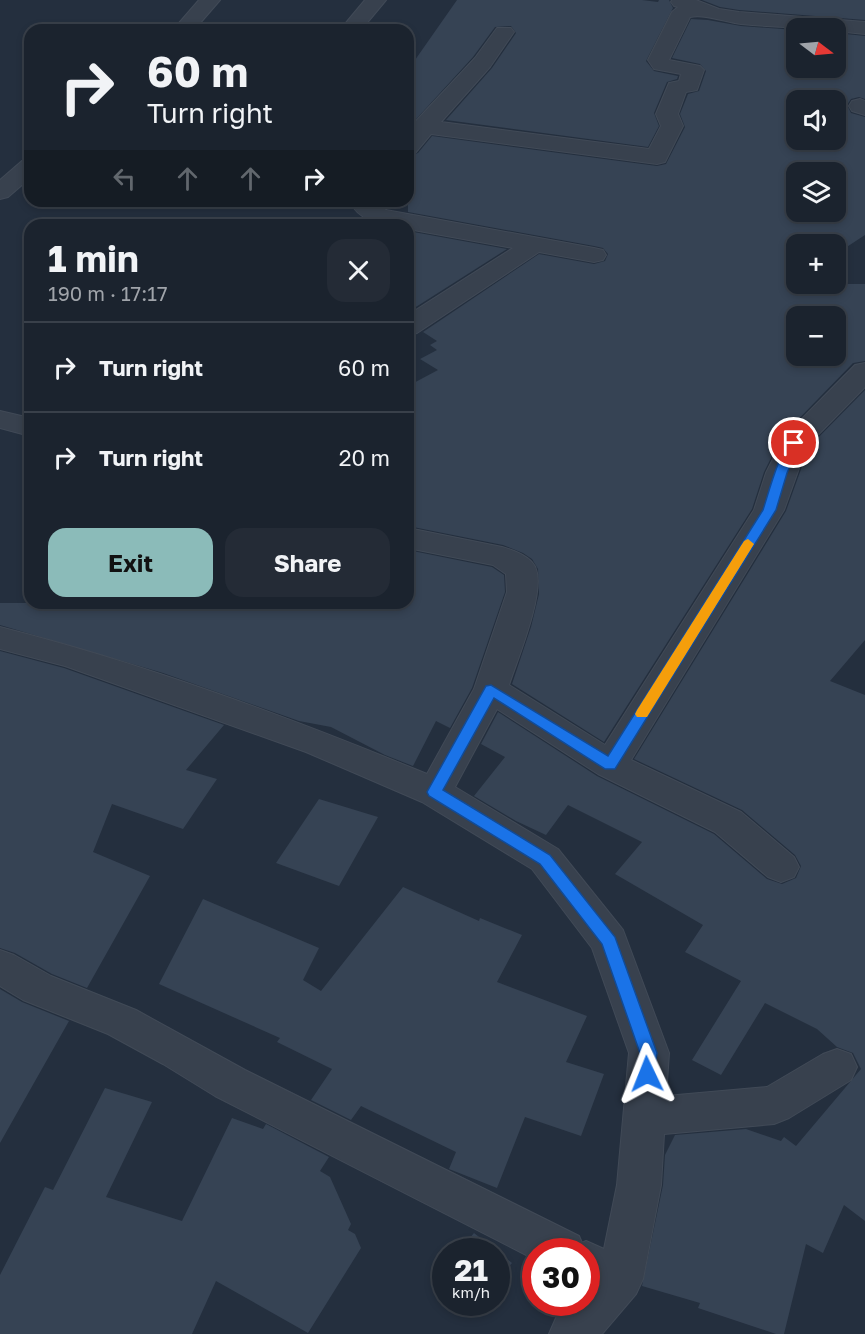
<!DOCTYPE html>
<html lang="en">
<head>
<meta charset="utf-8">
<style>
  body { margin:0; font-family:"Golos Text",sans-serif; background:#242b36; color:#f1f3f6; height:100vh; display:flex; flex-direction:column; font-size:22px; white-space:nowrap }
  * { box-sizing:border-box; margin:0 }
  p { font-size:20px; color:#a0a4aa }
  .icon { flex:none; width:33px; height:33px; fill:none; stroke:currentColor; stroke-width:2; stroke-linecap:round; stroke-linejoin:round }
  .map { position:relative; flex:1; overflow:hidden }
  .details { position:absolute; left:24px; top:219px; width:390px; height:390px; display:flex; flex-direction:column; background:#1b232e; border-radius:18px; box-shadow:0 3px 9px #0003,0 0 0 2px #39404a }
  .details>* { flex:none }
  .guide { position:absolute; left:24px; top:24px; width:390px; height:183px; border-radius:18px; box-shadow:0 3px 9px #0003,0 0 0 2px #39404a; background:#1b232e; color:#f1f3f6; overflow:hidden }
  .needle { width:39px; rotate:106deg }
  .buttons { position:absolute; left:786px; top:18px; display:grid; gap:12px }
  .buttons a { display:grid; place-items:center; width:60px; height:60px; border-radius:12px; background:#1b232e; box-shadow:0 3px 9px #0003,0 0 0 2px #39404a; font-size:30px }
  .speed { position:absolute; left:432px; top:1238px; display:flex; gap:12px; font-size:30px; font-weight:700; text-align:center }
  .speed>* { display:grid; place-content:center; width:78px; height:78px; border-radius:50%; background:#1b232e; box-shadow:0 3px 9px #0003,0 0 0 2px #39404a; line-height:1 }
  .speed small { font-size:15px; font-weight:400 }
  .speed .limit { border:9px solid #d22; background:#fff; color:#111 }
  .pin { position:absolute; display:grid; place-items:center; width:51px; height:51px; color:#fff; margin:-26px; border:3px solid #fff; border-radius:50%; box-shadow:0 2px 6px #0007 }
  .me { position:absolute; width:66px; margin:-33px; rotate:358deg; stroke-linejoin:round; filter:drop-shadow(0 0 4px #0008) }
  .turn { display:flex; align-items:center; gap:21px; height:126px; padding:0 24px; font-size:27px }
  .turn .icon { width:78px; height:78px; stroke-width:2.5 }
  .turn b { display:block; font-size:42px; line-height:51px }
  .lanes { display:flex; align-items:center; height:57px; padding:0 24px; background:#0003; justify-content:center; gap:30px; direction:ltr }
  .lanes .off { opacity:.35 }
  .round { display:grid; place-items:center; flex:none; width:63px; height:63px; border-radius:18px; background:#242b36 }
  .overview { display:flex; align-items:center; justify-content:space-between; height:102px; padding:0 24px }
  h1 { font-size:36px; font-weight:700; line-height:45px }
  .button { display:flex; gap:12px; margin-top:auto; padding:12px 24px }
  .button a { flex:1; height:69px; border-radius:18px; background:#8bbbb9; color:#111; font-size:24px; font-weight:700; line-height:69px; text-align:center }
  .button a+a { background:#242b36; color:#f1f3f6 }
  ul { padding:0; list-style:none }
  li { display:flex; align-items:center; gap:18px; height:90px; padding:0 24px; border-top:2px solid #39404a }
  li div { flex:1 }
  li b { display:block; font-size:22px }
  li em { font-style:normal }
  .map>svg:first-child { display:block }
  .building { fill:#364354; fill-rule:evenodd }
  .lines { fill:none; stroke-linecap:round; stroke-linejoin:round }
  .minor-casing { stroke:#414a57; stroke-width:2 }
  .minor { fill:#38414e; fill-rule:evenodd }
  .route { fill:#1a73e8; stroke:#114b97; stroke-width:1.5 }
  .slow { fill:#f59e0b }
</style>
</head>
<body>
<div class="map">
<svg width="865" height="1334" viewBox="0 0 865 1334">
  <rect width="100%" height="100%" fill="#242f3e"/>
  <!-- building -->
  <g class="building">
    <polygon points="457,0 642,0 658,2 659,0 669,0 673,8 646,61 654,71 678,76 677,79 667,82 654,113 659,126 648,147 446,120 492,68 516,33 511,26 495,27 473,57 408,128 408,70"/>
    <polygon points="702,0 865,0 865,20 739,10 720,7"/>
    <path d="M 691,19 L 708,20 L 741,26 L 796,30 L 796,68 L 836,68 L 836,33 L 865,36 L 865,99 L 859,97 L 851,99 L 847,105 L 851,113 L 865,117 L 865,235 L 836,254 L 836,244 L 796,244 L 796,279 L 790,284 L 865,284 L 865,361 L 853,363 L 782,436 L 764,472 L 752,509 L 604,742 L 512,684 L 531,627 L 539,594 L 538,569 L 532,559 L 523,553 L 503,545 L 408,526 L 408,386 L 438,370 L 420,359 L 437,350 L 430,345 L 437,341 L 423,332 L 539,254 L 594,264 L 605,261 L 608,254 L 603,248 L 594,246 L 408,212 L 408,156 L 418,153 L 432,136 L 657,166 L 666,164 L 685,127 L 680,114 L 688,94 L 699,91 L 706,71 L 700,64 L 672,58 ZM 796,100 L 836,100 L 836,140 L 796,140 ZM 796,172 L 836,172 L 836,212 L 796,212 ZM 796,316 L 836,316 L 836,356 L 796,356 Z"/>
    <polygon points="408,231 507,249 408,312"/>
    <polygon points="865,390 865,640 830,681 865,695 865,1221 844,1205 823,1253 806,1244 784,1334 776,1334 698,1308 700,1303 642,1286 663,1185 665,1155 675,1135 746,1129 781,1141 784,1137 796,1146 861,1069 853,1053 837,1047 817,1029 765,1003 721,1075 692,1060 741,981 685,952 703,925 615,874 642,842 568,805 546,835 516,821 474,796 505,757 481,744 498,712 597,776 714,834 767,879 782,884 796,878 801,866 795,855 742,810 634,759 786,511 809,447"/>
    <polygon points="408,550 492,567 504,575 505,592 472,688 450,728 436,721 413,766 385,755 331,727 299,721 163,673 0,625 0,603 408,603"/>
    <polygon points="0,651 64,668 224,725 186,770 217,779 183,829 112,804 93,852 150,876 87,988 52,974 15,953 0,948"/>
    <polygon points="319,799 378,817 339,886 276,863"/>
    <polygon points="403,887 479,921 480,918 522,935 497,982 587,1016 566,1062 604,1074 581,1136 525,1117 497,1188 449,1169 456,1152 361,1106 351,1120 311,1100 332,1069 277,1042 280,1038 159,984 203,899 319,948 303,980 321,991"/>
    <polygon points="0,989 22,1002 69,1021 0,1143"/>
    <polygon points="105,1088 152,1102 106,1197 182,1221 232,1118 263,1129 266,1124 329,1157 320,1171 330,1177 351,1224 348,1230 355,1234 361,1248 308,1333 216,1281 192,1334 0,1334 0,1275 45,1187 53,1190"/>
    <polygon points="474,1233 512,1263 496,1282 496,1251 459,1251"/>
    <polygon points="446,1267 446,1295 432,1284"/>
  </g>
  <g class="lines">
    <!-- minor casing -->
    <g class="minor-casing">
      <g id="minor">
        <polygon points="199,0 220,0 194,30 173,30"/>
        <polygon points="365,0 386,0 361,30 340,30"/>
        <path d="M 672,0 L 696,0 L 719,9 L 739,12 L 865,22 L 865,34 L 836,31 L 836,28 C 804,28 772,27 741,24 C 724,22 706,14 690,17 L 669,60 L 700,66 L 704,70 L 697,90 L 686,92 L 678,114 L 683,126 L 665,162 L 657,164 L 431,134 L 416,152 L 408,154 L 408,132 L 416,121 L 475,58 L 497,28 L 511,28 L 514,32 L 490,67 L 441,122 L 649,149 L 661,126 L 656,114 L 669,83 L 679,81 L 681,74 L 654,69 L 648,60 L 672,12 L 678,7 L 674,6 L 671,2 Z"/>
        <polygon points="860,99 865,101 865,115 852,111 849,106 852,101"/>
        <polygon points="30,159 30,178 8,197 0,199 0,180 22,161"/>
        <path d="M 356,201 L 380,201 L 378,205 L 386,210 L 594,248 L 603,250 L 606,255 L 603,260 L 594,262 L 539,252 L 417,333 L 408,335 L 408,315 L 513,248 L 408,229 L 408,225 C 388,225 366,225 353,207 Z"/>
        <path d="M 865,363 L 865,387 L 807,446 L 784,510 L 631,760 L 741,812 L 794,857 L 799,867 L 794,877 L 781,882 L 768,877 L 715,832 L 598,774 L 497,709 L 455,787 L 558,849 L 623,930 L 669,1053 L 666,1096 L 767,1087 L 823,1054 L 837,1049 L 851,1054 L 857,1067 L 851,1080 L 789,1118 L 774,1124 L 664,1134 L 661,1185 L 643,1279 L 636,1294 L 602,1334 L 549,1334 L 556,1318 L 570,1302 L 586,1302 L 586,1251 L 536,1251 L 536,1260 L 215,1096 L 163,1064 L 108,1034 L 23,1000 L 0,986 L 0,950 L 14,955 L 51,976 L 136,1010 L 245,1070 L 579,1236 L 582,1243 L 586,1241 L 604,1249 L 617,1185 L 629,1053 L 592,948 L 532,869 L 422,802 L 306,752 L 65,666 L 0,649 L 0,627 C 146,664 288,717 427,774 L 474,689 L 507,592 L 506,574 L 493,565 L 408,548 L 408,528 L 502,547 C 513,550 532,557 536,569 C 545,593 518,658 509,685 L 605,745 L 754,510 L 766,473 L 784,437 L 855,365 Z"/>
        <polygon points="0,411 30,418 30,436 0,428"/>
      </g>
    </g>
    <!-- minor -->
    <use href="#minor" class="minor"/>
  </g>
  <!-- route -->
  <path class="route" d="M 794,439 L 800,443 L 787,473 L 776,510 L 615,769 L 605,769 L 494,698 L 443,790 L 550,855 L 615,937 L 657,1053 L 653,1079 L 647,1081 L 641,1079 L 639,1074 L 640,1053 L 602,944 L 540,864 L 429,796 L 427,792 L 486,686 L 491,685 L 608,756 L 763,510 C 768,495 781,444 794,439 Z"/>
  <!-- slow -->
  <polygon class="slow" points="748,539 754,544 647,717 637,717 635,714 637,710 744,541"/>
</svg>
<div class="buttons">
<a><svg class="needle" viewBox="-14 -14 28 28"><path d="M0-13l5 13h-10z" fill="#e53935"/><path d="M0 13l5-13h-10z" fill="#a0a4aa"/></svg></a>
<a><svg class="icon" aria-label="sound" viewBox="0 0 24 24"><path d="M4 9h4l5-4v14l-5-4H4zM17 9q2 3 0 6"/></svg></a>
<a><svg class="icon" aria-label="layers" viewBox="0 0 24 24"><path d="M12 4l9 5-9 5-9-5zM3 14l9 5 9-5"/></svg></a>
<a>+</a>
<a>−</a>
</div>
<div class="speed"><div>21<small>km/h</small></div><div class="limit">30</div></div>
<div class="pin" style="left:794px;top:443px;background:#d93025"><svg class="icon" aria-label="arrive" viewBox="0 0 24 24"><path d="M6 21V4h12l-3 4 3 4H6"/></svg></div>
<svg class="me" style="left:647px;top:1074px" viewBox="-20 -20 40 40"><path d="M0-17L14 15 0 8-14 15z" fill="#1a73e8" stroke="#fff" stroke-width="4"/></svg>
<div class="guide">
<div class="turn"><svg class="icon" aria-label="right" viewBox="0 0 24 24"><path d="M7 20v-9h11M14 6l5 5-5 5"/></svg><div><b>60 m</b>Turn right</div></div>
<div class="lanes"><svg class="icon off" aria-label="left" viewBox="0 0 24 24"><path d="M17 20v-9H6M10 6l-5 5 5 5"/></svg><svg class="icon off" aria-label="ahead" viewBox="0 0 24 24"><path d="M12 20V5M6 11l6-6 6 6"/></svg><svg class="icon off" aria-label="ahead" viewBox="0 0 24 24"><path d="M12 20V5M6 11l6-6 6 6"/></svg><svg class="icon" aria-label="right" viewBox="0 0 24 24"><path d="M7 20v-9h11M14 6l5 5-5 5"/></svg></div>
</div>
<section class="details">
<div class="overview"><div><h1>1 min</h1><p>190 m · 17:17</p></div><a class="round"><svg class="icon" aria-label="close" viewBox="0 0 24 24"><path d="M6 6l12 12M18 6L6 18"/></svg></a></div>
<ul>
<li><svg class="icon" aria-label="right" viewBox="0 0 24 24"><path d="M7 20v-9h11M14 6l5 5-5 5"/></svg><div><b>Turn right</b></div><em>60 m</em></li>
<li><svg class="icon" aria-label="right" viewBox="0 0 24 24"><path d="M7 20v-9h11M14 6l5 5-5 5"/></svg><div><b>Turn right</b></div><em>20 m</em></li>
</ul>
<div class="button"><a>Exit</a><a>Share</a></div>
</section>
</div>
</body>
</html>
